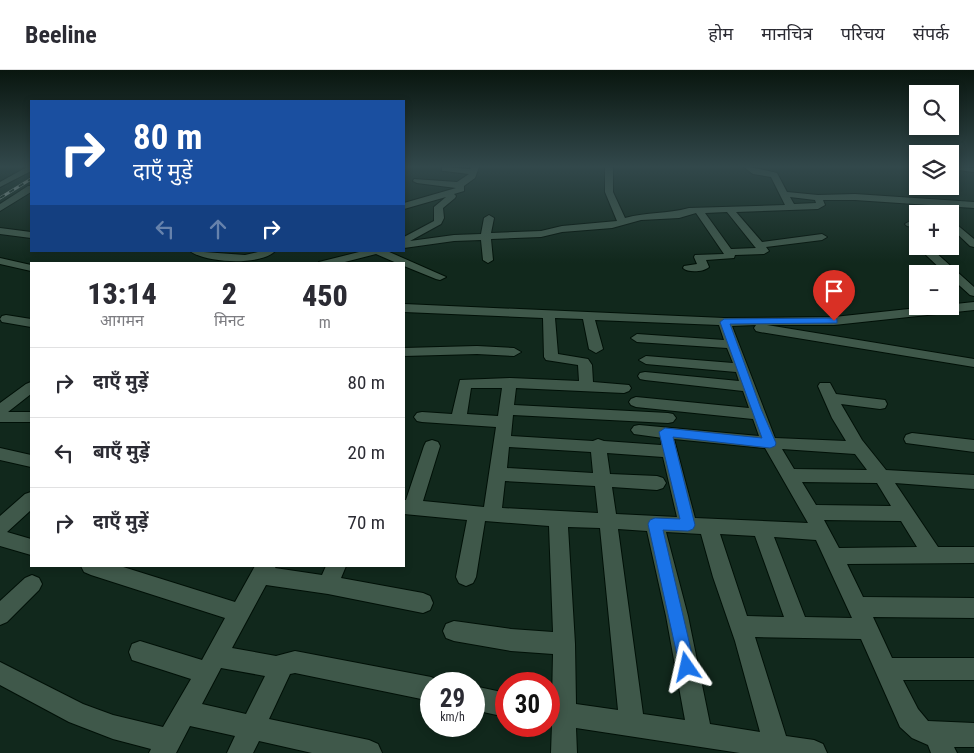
<!DOCTYPE html>
<html lang="hi">
<head>
<meta charset="utf-8">
<style>
  body { margin:0; font-family:"Roboto Condensed","Noto Sans Devanagari",sans-serif; background:#f7f7f7; color:#2b2b33; height:100vh; display:flex; flex-direction:column; font-size:19px; white-space:nowrap }
  * { box-sizing:border-box; margin:0 }
  p { font-size:16px; color:#7c7c81 }
  .icon { flex:none; width:28px; height:28px; fill:none; stroke:currentColor; stroke-width:2; stroke-linecap:round; stroke-linejoin:round }
  .map { position:relative; flex:1; overflow:hidden }
  .details { position:absolute; left:30px; top:192px; width:375px; height:305px; display:flex; flex-direction:column; background:#fff; border-radius:0px; box-shadow:0 2px 8px #0003 }
  .details>* { flex:none }
  .top-card { position:absolute; left:30px; top:30px; width:375px; height:152px; border-radius:0px; box-shadow:0 2px 8px #0003; background:#1a4fa0; color:#fff; overflow:hidden }
  .buttons { position:absolute; left:909px; top:15px; display:grid; gap:10px }
  .buttons a { display:grid; place-items:center; width:50px; height:50px; border-radius:0px; background:#fff; box-shadow:0 2px 8px #0003; font-size:25px }
  .speed { position:absolute; left:420px; top:602px; display:flex; gap:10px; font-size:25px; font-weight:700; text-align:center }
  .speed>* { display:grid; place-content:center; width:65px; height:65px; border-radius:50%; background:#fff; box-shadow:0 2px 8px #0003; line-height:1 }
  .speed small { font-size:12px; font-weight:400 }
  .speed .limit { border:8px solid #d22; background:#fff; color:#111 }
  .pin { position:absolute; display:grid; place-items:center; width:42px; height:42px; color:#fff; margin:-51px -21px; border-radius:50% 50% 50% 0; rotate:-45deg; box-shadow:0 0 5px #0007 }
  .pin .icon { rotate:45deg }
  .me { position:absolute; width:55px; margin:-28px; rotate:349deg; stroke-linejoin:round; filter:drop-shadow(0 0 4px #0008) }
  .turn { display:flex; align-items:center; gap:18px; height:105px; padding:0 20px; font-size:22px }
  .turn .icon { width:65px; height:65px; stroke-width:2.5 }
  .turn b { display:block; font-size:35px; line-height:42px }
  .lanes { display:flex; align-items:center; height:48px; padding:0 20px; background:#0003; justify-content:center; gap:25px; direction:ltr }
  .lanes .off { opacity:.35 }
  .eta { display:flex; justify-content:space-evenly; align-items:center; height:85px; text-align:center }
  .eta b { font-size:30px; font-weight:800; line-height:35px }
  ul { padding:0; list-style:none }
  li { display:flex; align-items:center; gap:15px; height:70px; padding:0 20px; border-top:1px solid #e1e1e2 }
  li div { flex:1 }
  li b { display:block; font-size:19px }
  li em { font-style:normal }
  header { display:flex; align-items:center; gap:30px; box-sizing:border-box; height:70px; padding:0 25px; background:#fff; border-bottom:1px solid #e1e1e2 }
  header strong { font-size:24px }
  nav { display:flex; gap:28px; margin-inline-start:auto; font-size:18px }
  .map>svg:first-child { display:block }
  .lines { fill:none; stroke-linecap:round; stroke-linejoin:round }
  .minor-casing { stroke:#001007; stroke-width:2 }
  .minor { fill:#3f584a; fill-rule:evenodd }
  .rail-casing { stroke:#afbeb6; stroke-width:3 }
  .rail { stroke:#11281c; stroke-width:2; stroke-dasharray:5.5; stroke-linecap:butt }
  .route { fill:#1a73e8; stroke:#114b97 }
</style>
</head>
<body>
<header>
<strong>Beeline</strong>
<nav><a>होम</a><a>मानचित्र</a><a>परिचय</a><a>संपर्क</a></nav>
</header>
<div class="map">
<svg width="974" height="683" viewBox="0 0 974 683">
  <rect width="100%" height="100%" fill="#11281c"/>
  <g class="lines">
    <!-- minor casing -->
    <g class="minor-casing">
      <g id="minor">
        <polygon points="27,97 31,97 31,101 0,117 0,112"/>
        <path d="M 442,97 L 470,99 L 471,97 L 479,97 L 475,108 L 464,116 L 464,121 L 454,124 L 456,126 L 455,128 L 443,138 L 444,148 L 441,154 L 410,171 L 454,165 L 481,164 L 484,148 L 489,145 L 494,148 L 491,163 L 541,161 L 562,156 L 617,151 L 605,122 L 605,97 L 613,97 L 613,122 L 625,148 C 647,142 667,144 689,138 L 785,135 L 771,107 L 753,104 L 744,97 C 755,97 766,101 777,103 L 787,122 L 818,125 L 855,124 L 974,132 L 974,138 L 855,130 L 823,130 L 825,135 L 818,139 L 736,142 L 762,172 L 822,164 L 827,167 L 822,170 L 766,177 L 769,181 L 764,184 L 735,185 L 734,188 L 706,190 L 709,197 C 704,202 688,203 683,198 L 684,196 L 697,194 L 694,187 L 695,185 L 724,184 L 696,143 L 679,148 L 641,150 L 612,158 L 562,162 L 541,167 L 491,169 L 493,190 L 488,193 L 483,190 L 481,170 L 454,171 L 404,178 L 404,167 L 434,151 L 434,137 L 446,127 L 404,139 L 404,133 L 456,118 L 417,113 L 413,111 L 414,109 L 457,112 L 469,104 L 445,101 L 442,101 ZM 790,127 L 815,130 L 816,133 L 794,134 ZM 727,142 L 755,177 L 756,178 L 731,179 L 705,143 Z"/>
        <polygon points="950,97 974,98 974,102 950,99"/>
        <polygon points="28,116 31,116 31,122 0,141 0,134"/>
        <polygon points="950,149 974,169 974,177 970,176 950,157"/>
        <polygon points="910,151 918,152 918,158 907,156 905,154"/>
        <polygon points="0,158 31,162 31,168 0,164"/>
        <polygon points="930,180 934,181 974,217 974,226 970,225 950,207 950,204 946,204 926,185 925,183 926,181"/>
        <path d="M 190,181 L 245,185 L 262,181 L 275,181 C 261,196 205,193 190,181 Z"/>
        <polygon points="363,181 387,181 446,207 440,210 436,209 404,196 404,194 399,194 376,184 337,194 318,194 319,192"/>
        <polygon points="0,188 31,195 31,201 0,194"/>
        <path d="M 974,232 L 974,240 L 834,255 L 767,255 L 974,289 L 974,297 L 760,262 L 756,261 L 754,258 L 756,255 L 732,256 L 775,368 L 846,371 L 832,348 L 818,316 L 820,313 L 830,313 L 836,324 L 885,330 L 887,334 L 885,338 L 880,339 L 841,334 L 862,370 L 886,400 L 974,405 L 974,419 L 895,413 L 938,477 L 974,477 L 974,493 L 847,494 L 863,527 L 974,528 L 974,548 L 873,547 L 892,588 L 974,588 L 974,610 L 903,610 L 918,639 L 928,651 L 974,653 L 974,677 L 954,677 L 957,683 L 931,683 L 928,675 L 912,668 L 900,657 L 861,569 L 755,567 L 786,666 L 814,670 L 823,674 L 827,683 L 740,683 L 576,658 L 577,683 L 551,683 L 552,654 L 549,654 L 549,630 L 552,631 L 553,584 L 511,581 L 454,571 L 446,568 L 443,561 L 446,554 L 454,551 L 511,559 L 553,562 L 549,456 L 485,451 L 476,507 L 473,513 L 466,516 L 459,513 L 456,507 L 467,450 L 404,444 L 404,430 L 406,430 L 424,376 L 426,372 L 432,370 L 438,372 L 440,376 L 423,431 L 484,437 L 496,357 L 422,352 L 417,351 L 414,347 L 417,343 L 422,342 L 452,344 L 460,310 L 510,308 L 579,311 L 578,295 L 546,290 L 544,287 L 543,248 L 404,242 L 404,234 L 724,248 L 834,247 ZM 555,248 L 583,249 L 589,279 L 596,283 L 603,279 L 595,250 L 719,255 L 724,270 L 637,264 L 631,268 L 637,272 L 727,278 L 733,293 L 646,286 L 639,290 L 646,294 L 736,302 L 739,311 L 645,302 L 640,303 L 638,306 L 640,309 L 645,310 L 743,321 L 749,338 L 636,327 L 631,329 L 629,332 L 631,335 L 636,337 L 753,349 L 759,366 L 639,355 L 634,356 L 631,360 L 634,364 L 663,368 L 661,375 L 604,371 L 598,369 L 593,371 L 511,366 L 513,345 L 668,353 L 673,352 L 676,348 L 673,344 L 668,343 L 514,335 L 516,318 L 624,323 L 629,321 L 631,318 L 629,315 L 593,312 L 592,295 L 588,289 L 558,284 ZM 471,318 L 502,318 L 498,346 L 467,344 ZM 674,369 L 765,378 L 808,453 L 695,448 ZM 509,377 L 591,382 L 593,403 L 507,398 ZM 782,379 L 855,384 L 867,400 L 794,399 ZM 607,383 L 663,387 L 677,447 L 616,444 L 612,417 L 657,420 L 663,418 L 666,413 L 663,408 L 657,406 L 610,404 ZM 505,411 L 595,416 L 598,443 L 502,438 ZM 802,412 L 877,413 L 891,436 L 816,435 ZM 824,450 L 901,451 L 917,477 L 839,478 ZM 568,457 L 600,458 L 618,640 L 576,634 L 575,574 ZM 618,459 L 647,461 L 666,546 L 685,650 L 643,644 ZM 666,462 L 701,464 L 713,507 L 735,571 L 760,662 L 710,654 L 688,546 ZM 720,464 L 755,466 L 784,547 L 747,546 ZM 774,467 L 816,470 L 852,548 L 805,547 Z"/>
        <polygon points="6,245 31,249 31,257 2,252 0,249 2,246"/>
        <polygon points="477,276 514,278 521,282 514,286 477,284 404,286 404,278"/>
        <polygon points="31,312 31,324 8,342 31,342 31,352 0,352 0,333 26,314"/>
        <polygon points="912,363 974,370 974,382 906,373 904,369 906,365"/>
        <polygon points="0,378 31,385 31,397 0,390"/>
        <polygon points="31,422 31,440 7,462 31,469 31,485 0,476 0,446 25,424"/>
        <path d="M 81,496 L 120,496 L 235,532 L 255,496 L 276,496 L 275,498 L 322,505 L 326,496 L 346,496 L 341,508 L 423,523 L 430,526 L 433,533 L 430,540 L 423,543 L 328,524 L 266,515 L 232,578 L 276,586 L 295,581 L 431,607 L 439,611 L 440,614 L 431,614 L 431,631 L 295,603 L 290,604 L 269,649 L 369,670 L 378,674 L 382,683 L 312,683 L 259,671 L 253,683 L 227,683 L 235,666 L 190,656 L 176,683 L 149,683 L 151,679 L 113,669 L 69,652 L 0,615 L 0,592 L 83,634 L 113,645 L 163,657 L 191,609 L 132,590 L 129,582 L 132,574 L 140,571 L 202,590 L 225,548 L 91,505 L 84,502 ZM 221,598 L 265,606 L 246,644 L 202,634 Z"/>
        <polygon points="32,505 39,508 42,514 39,520 7,552 0,555 0,531 25,508"/>
        <polygon points="474,616 506,623 506,647 474,640"/>
      </g>
    </g>
    <!-- minor -->
    <use href="#minor" class="minor"/>
    <!-- rail casing -->
    <g class="rail-casing">
      <polyline id="rail" points="0,128 31,109"/>
    </g>
    <!-- rail -->
    <use href="#rail" class="rail"/>
  </g>
  <!-- sky -->
  <linearGradient id="sky" x2="0" y2="1"><stop stop-color="#09160f"/><stop offset="0.5" stop-color="#32484b"/><stop offset="1" stop-color="#32484b" stop-opacity="0"/></linearGradient>
  <rect width="974" height="193" fill="url(#sky)"/>
  <!-- route -->
  <polygon class="route" points="834,248 837,249 837,253 730,254 761,339 776,373 775,376 770,378 673,367 695,455 693,459 688,461 663,460 695,597 693,603 687,606 681,603 648,454 650,450 655,448 680,449 659,362 665,358 762,368 720,252 724,249"/>
</svg>
<div class="buttons">
<a><svg class="icon" aria-label="search" viewBox="0 0 24 24"><circle cx="10" cy="10" r="6"/><path d="M15 15l6 6"/></svg></a>
<a><svg class="icon" aria-label="layers" viewBox="0 0 24 24"><path d="M12 4l9 5-9 5-9-5zM3 14l9 5 9-5"/></svg></a>
<a>+</a>
<a>−</a>
</div>
<div class="speed"><div>29<small>km/h</small></div><div class="limit">30</div></div>
<div class="pin" style="left:834px;top:251px;background:#d93025"><svg class="icon" aria-label="arrive" viewBox="0 0 24 24"><path d="M6 21V4h12l-3 4 3 4H6"/></svg></div>
<svg class="me" style="left:687px;top:597px" viewBox="-20 -20 40 40"><path d="M0-17L14 15 0 8-14 15z" fill="#1a73e8" stroke="#fff" stroke-width="4"/></svg>
<div class="top-card">
<div class="turn"><svg class="icon" aria-label="right" viewBox="0 0 24 24"><path d="M7 20v-9h11M14 6l5 5-5 5"/></svg><div><b>80 m</b>दाएँ मुड़ें</div></div>
<div class="lanes"><svg class="icon off" aria-label="left" viewBox="0 0 24 24"><path d="M17 20v-9H6M10 6l-5 5 5 5"/></svg><svg class="icon off" aria-label="ahead" viewBox="0 0 24 24"><path d="M12 20V5M6 11l6-6 6 6"/></svg><svg class="icon" aria-label="right" viewBox="0 0 24 24"><path d="M7 20v-9h11M14 6l5 5-5 5"/></svg></div>
</div>
<section class="details">
<div class="eta">
<div><b>13:14</b><p>आगमन</p></div>
<div><b>2</b><p>मिनट</p></div>
<div><b>450</b><p>m</p></div>
</div>
<ul>
<li><svg class="icon" aria-label="right" viewBox="0 0 24 24"><path d="M7 20v-9h11M14 6l5 5-5 5"/></svg><div><b>दाएँ मुड़ें</b></div><em>80 m</em></li>
<li><svg class="icon" aria-label="left" viewBox="0 0 24 24"><path d="M17 20v-9H6M10 6l-5 5 5 5"/></svg><div><b>बाएँ मुड़ें</b></div><em>20 m</em></li>
<li><svg class="icon" aria-label="right" viewBox="0 0 24 24"><path d="M7 20v-9h11M14 6l5 5-5 5"/></svg><div><b>दाएँ मुड़ें</b></div><em>70 m</em></li>
</ul>
</section>
</div>
</body>
</html>
